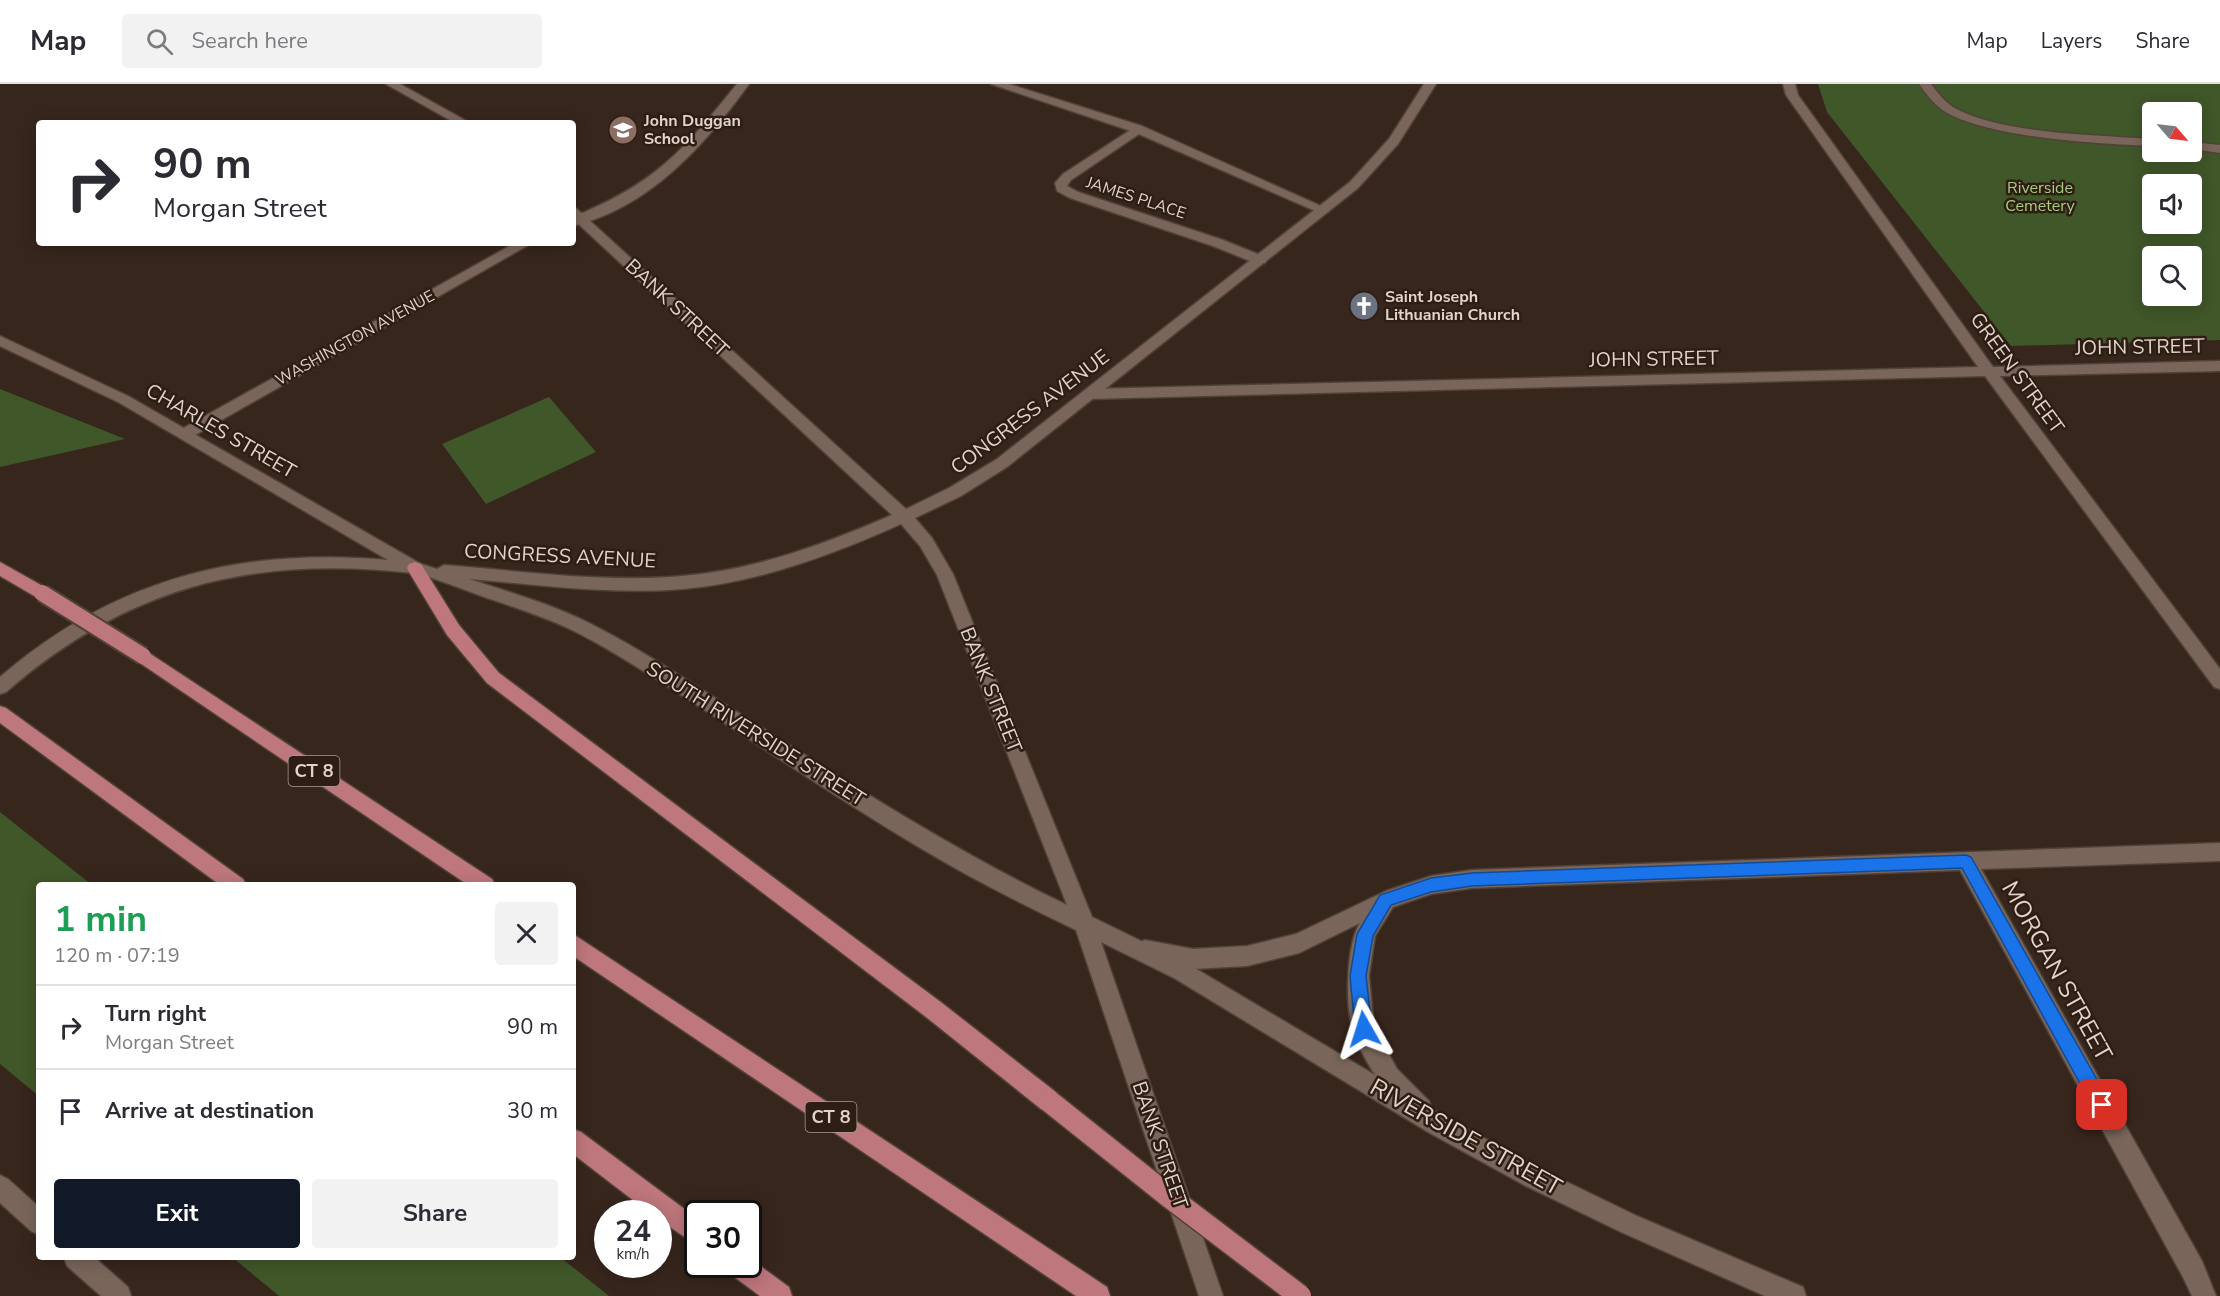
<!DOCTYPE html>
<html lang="en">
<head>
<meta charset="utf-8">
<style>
  body { margin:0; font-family:"Nunito Sans",sans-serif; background:#f2f2f3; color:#2b2b33; height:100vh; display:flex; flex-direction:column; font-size:22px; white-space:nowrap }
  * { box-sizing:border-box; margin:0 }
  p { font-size:20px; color:#7c7c81 }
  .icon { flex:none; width:33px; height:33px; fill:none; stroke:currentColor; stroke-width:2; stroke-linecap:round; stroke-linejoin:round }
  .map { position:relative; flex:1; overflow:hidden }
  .drawer { position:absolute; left:36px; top:798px; width:540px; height:378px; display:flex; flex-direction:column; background:#fff; border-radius:6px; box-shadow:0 3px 15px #0003 }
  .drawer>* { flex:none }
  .hud { position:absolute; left:36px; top:36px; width:540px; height:126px; border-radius:6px; box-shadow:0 3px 15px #0003; background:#fff; color:#2b2b33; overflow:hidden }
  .needle { width:39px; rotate:118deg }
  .controls { position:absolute; left:2142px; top:18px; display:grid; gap:12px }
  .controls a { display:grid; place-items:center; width:60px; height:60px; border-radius:6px; background:#fff; box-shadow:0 3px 15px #0003; font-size:30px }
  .speed { position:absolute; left:594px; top:1116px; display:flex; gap:12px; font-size:30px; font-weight:700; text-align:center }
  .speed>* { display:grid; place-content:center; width:78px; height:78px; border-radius:50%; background:#fff; box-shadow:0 3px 15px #0003; line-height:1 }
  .speed small { font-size:15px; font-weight:400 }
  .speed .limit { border:3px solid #111; border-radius:9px; background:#fff; color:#111 }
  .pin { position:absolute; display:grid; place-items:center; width:51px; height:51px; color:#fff; margin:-26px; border-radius:12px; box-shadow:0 3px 9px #0006 }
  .me { position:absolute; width:66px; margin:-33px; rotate:354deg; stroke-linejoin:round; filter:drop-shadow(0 0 4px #0008) }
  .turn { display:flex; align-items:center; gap:21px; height:126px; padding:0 18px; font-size:27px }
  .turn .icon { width:78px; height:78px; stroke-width:2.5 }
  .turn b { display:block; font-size:42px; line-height:51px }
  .round { display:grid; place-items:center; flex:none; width:63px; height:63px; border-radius:6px; background:#f2f2f3 }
  .headline { display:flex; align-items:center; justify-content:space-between; height:102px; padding:0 18px }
  h1 { font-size:36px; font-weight:700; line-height:45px; color:#1e9e55 }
  .primary-button { display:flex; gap:12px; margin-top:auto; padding:12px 18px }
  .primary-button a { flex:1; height:69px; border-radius:6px; background:#111827; color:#fff; font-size:24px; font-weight:700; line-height:69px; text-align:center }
  .primary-button a+a { background:#f2f2f3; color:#2b2b33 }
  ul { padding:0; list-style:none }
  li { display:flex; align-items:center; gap:18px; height:84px; padding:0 18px; border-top:2px solid #e1e1e2 }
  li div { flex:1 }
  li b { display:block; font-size:22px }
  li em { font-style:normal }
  header { display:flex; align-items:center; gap:36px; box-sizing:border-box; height:84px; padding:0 30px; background:#fff; border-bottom:2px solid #e1e1e2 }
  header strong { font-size:28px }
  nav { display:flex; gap:33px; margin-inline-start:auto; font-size:21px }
  .search { width:420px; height:54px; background:#f2f2f3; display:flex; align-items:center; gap:15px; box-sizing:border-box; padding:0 21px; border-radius:6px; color:#7c7c81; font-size:22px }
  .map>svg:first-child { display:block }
  .green { fill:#405729; fill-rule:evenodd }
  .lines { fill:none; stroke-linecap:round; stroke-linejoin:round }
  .lane-casing { stroke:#504239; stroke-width:3 }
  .street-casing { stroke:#504239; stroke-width:3 }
  .secondary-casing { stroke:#504239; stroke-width:3 }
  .highway-casing { stroke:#504239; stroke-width:3 }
  .lane { fill:#7a655a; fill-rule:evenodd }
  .street { fill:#7a655a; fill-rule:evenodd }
  .secondary { fill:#7a655a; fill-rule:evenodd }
  .highway { fill:#be777c; fill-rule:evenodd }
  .highway-bridge-far1-casing { stroke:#504239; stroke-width:20; stroke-linecap:butt }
  .highway-bridge-casing { stroke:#504239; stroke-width:25; stroke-linecap:butt }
  .highway-bridge-far1 { stroke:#be777c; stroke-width:16 }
  .highway-bridge { stroke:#be777c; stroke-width:22 }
  .route { fill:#1a73e8; stroke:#114b97; stroke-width:1.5 }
  .labels { text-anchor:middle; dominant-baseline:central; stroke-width:5; stroke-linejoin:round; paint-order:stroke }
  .far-poi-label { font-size:16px; font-weight:bold; fill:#dfd3cc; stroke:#2d1d13; text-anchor:start }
  .far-park-label { font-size:16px; fill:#a6cf80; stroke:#2d1d13 }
  .far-street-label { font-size:16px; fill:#dfd3cc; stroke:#2d1d13 }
  .shield { fill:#2d1d13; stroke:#aa9c94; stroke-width:1.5 }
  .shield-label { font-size:18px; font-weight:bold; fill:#dfd3cc }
  .street-label { font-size:20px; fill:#dfd3cc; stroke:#2d1d13 }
  .near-street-label { font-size:24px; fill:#dfd3cc; stroke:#2d1d13 }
</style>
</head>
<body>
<header>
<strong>Map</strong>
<div class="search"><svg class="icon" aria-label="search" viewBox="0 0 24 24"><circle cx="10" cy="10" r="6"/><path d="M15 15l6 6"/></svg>Search here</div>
<nav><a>Map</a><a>Layers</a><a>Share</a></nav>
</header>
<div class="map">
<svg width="2220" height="1212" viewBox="0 0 2220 1212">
  <rect width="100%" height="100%" fill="#37261c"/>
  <!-- green -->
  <g class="green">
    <path d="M 1818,0 L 2220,0 L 2220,256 L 2011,262 L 1827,28 ZM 2152,28 L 2192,28 L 2192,68 L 2152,68 ZM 2152,100 L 2192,100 L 2192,140 L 2152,140 ZM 2152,172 L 2192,172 L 2192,212 L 2152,212 Z"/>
    <polygon points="0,305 125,355 0,383"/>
    <polygon points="549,313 596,368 486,420 442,360"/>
    <polygon points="0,728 92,801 39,801 39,1012 0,980"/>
    <polygon points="232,1173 560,1173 609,1212 279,1212"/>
  </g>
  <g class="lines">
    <!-- lane casing -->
    <g class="lane-casing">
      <g id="lane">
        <polygon points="991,0 1009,0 1142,42 1330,126 1324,130 1320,129 1134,48"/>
        <path d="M 1919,0 L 1931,0 C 1937,8 1944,17 1953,23 C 1998,50 2099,51 2152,55 L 2152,62 C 2101,60 1987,54 1944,27 C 1934,20 1926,10 1919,0 Z"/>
        <polygon points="2192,58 2220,61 2220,69 2192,65"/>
      </g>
    </g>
    <!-- street casing -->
    <g class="street-casing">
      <g id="street">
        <path d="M 737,0 L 749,0 C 704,62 650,123 573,142 L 573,133 C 656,99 682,68 737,0 Z"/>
        <polygon points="1783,0 1795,0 1798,11 1993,283 2220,277 2220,287 2000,292 2220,585 2220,605 2214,603 1985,292 1089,315 1082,310 1089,305 1978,283 1786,11"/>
        <polygon points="1138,41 1144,45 1142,48 1071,96 1067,102 1078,108 1223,156 1265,173 1267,176 1265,179 1255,179 1213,162 1070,114 1057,107 1055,99 1063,90"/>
        <polygon points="515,159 532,159 190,354 180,354 177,350 180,346"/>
        <path d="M 2220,759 L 2220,777 L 1981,785 L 2202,1177 L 2216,1212 L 2192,1212 L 2184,1195 L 1960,786 L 1472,804 L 1431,810 L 1393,823 L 1375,852 L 1369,892 L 1374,943 L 1397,985 L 1429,1017 L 1432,1025 L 1429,1033 L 1421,1036 C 1393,1025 1362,975 1353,947 C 1345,922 1346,861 1360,839 L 1299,869 L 1247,882 L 1193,885 L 1145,876 L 1138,873 L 1135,866 L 1138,859 L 1145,856 L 1193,865 L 1247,862 L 1296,850 L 1386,807 L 1431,792 L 1472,786 Z"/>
      </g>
    </g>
    <!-- secondary casing -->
    <g class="secondary-casing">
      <g id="secondary">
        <polygon points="386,0 400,0 470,39 455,39"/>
        <path d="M 1424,0 L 1436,0 L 1398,60 L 1358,104 L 1007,383 L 961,412 L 915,434 L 932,454 L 953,490 L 1092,833 L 1188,880 L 1444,1032 L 1540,1085 L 1637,1132 L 1803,1203 L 1806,1212 L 1765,1212 L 1621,1148 L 1524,1101 L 1428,1048 L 1174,894 L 1101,858 L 1223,1212 L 1199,1212 L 1076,846 C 1022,820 968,793 917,762 C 840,716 765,665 689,616 C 653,593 615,568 576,548 C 548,534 517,524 487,514 C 467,507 431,492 413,489 C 254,471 128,502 6,608 L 0,610 L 0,593 C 114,495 240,463 388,476 L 118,318 L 0,262 L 0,252 L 128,312 L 421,480 L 437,485 L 444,481 C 523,487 603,499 682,492 C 755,486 825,460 892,431 L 573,135 L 573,124 L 577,125 L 906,425 L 949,404 L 997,375 L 1350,98 L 1389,55 ZM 901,440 L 920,462 L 937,491 L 1067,821 C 954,767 851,700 745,633 C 694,601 643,566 589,539 C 551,520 509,508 469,495 C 540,501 612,511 683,505 C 759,498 832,471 901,440 Z"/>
        <polygon points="0,1091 8,1095 39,1123 39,1151 31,1147 0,1119"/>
        <polygon points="64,1173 94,1173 128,1203 131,1212 101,1212 67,1182"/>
      </g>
    </g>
    <!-- highway casing -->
    <g class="highway-casing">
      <g id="highway">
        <polygon points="0,478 48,505 50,509 48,513 42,515 36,513 0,492"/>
        <polygon points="415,478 421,480 459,541 499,589 942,919 1057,1009 1060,1017 1057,1025 1049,1028 1041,1025 926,933 487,599 447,551 409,488 407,484 409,480"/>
        <polygon points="143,565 492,795 495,801 468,801 137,577 134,572 137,567"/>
        <polygon points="0,622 6,624 243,795 246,801 220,801 0,639"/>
        <polygon points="573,850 1107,1203 1110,1212 1076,1212 573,872"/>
        <polygon points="573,1045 581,1048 698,1135 698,1162 658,1135 658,1130 651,1130 573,1070"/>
        <polygon points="748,1173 789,1203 792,1212 760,1212 729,1189 726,1180 748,1180"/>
      </g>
    </g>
    <!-- lane -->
    <use href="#lane" class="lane"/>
    <!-- street -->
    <use href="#street" class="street"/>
    <!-- secondary -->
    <use href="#secondary" class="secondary"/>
    <!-- highway -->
    <use href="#highway" class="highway"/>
    <!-- highway-bridge-far1 casing -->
    <g class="highway-bridge-far1-casing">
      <polyline id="highway-bridge-far1" points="42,509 143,572"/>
    </g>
    <!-- highway-bridge casing -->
    <g class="highway-bridge-casing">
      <polyline id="highway-bridge" points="1049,1017 1167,1111 1300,1212"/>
    </g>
    <!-- highway-bridge-far1 -->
    <use href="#highway-bridge-far1" class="highway-bridge-far1"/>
    <!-- highway-bridge -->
    <use href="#highway-bridge" class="highway-bridge"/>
  </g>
  <!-- route -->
  <polygon class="route" points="1966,771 1971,773 2108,1015 2110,1021 2108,1027 2102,1030 2095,1027 1962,784 1472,802 1431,808 1391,821 1373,852 1366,892 1372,945 1369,950 1364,953 1358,950 1355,945 1350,892 1357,850 1380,811 1431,794 1472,789"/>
  <!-- icons -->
  <defs>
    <g id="school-disc" transform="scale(1.5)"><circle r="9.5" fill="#8d6e63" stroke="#2d1d13"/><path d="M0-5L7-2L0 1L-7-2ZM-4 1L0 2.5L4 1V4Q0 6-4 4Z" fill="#fff"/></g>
    <g id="church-disc" transform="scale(1.5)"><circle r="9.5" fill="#6b7280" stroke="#2d1d13"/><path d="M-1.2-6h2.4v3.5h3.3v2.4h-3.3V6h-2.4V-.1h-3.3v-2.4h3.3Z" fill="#fff"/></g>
  </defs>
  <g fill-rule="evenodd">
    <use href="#school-disc" x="623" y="46"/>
    <use href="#church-disc" x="1364" y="222"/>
  </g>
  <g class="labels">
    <!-- far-poi labels -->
    <g class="far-poi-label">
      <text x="644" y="37">John Duggan<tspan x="644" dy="18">School</tspan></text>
      <text x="1385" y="213">Saint Joseph<tspan x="1385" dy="18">Lithuanian Church</tspan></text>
    </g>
    <!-- far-park labels -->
    <g class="far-park-label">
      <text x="2040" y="104">Riverside<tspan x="2040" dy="18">Cemetery</tspan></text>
    </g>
    <!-- far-street labels -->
    <g class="far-street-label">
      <text transform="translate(1136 114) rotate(18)">JAMES PLACE</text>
      <text transform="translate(355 254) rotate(-29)">WASHINGTON AVENUE</text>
    </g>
    <!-- shield labels -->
    <g class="shield">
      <rect x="288.5" y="672" width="51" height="30" rx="4.5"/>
      <rect x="805.5" y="1018" width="51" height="30" rx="4.5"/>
    </g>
    <g class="shield-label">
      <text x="314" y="687">CT 8</text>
      <text x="831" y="1033">CT 8</text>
    </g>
    <!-- street labels -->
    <g class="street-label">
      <text transform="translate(677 224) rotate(43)">BANK STREET</text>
      <text transform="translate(2140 263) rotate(-1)">JOHN STREET</text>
      <text transform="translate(1654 275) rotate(-1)">JOHN STREET</text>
      <text transform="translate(2017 289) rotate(54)">GREEN STREET</text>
      <text transform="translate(1030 328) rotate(-37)">CONGRESS AVENUE</text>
      <text transform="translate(221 347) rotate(30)">CHARLES STREET</text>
      <text transform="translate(560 472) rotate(3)">CONGRESS AVENUE</text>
      <text transform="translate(991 606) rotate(68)">BANK STREET</text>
      <text transform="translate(756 650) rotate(32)">SOUTH RIVERSIDE STREET</text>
      <text transform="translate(1160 1061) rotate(71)">BANK STREET</text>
    </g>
    <!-- near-street labels -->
    <g class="near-street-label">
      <text transform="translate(2057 887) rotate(61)">MORGAN STREET</text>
      <text transform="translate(1466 1053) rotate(29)">RIVERSIDE STREET</text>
    </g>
  </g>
</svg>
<div class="controls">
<a><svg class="needle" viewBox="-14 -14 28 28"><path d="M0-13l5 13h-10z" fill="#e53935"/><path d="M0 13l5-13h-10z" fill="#7c7c81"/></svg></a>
<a><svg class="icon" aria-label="sound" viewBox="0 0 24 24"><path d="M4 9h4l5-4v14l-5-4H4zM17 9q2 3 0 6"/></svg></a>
<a><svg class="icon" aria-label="search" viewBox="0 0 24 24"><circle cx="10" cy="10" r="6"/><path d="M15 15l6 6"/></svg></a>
</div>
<div class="speed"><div>24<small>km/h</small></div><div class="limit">30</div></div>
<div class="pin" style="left:2102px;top:1021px;background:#d93025"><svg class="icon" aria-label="arrive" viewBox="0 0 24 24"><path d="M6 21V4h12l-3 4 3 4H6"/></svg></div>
<svg class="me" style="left:1364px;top:945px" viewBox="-20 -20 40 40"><path d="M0-17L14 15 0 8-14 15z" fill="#1a73e8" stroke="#fff" stroke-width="4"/></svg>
<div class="hud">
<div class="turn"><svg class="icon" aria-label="right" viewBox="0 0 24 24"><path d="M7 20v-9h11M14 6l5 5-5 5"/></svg><div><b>90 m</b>Morgan Street</div></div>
</div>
<section class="drawer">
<div class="headline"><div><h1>1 min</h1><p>120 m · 07:19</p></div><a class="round"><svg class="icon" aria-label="close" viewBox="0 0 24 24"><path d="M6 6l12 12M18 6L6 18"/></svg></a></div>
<ul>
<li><svg class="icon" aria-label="right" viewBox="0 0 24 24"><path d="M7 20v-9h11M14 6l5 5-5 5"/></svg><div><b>Turn right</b><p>Morgan Street</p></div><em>90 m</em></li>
<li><svg class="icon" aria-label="arrive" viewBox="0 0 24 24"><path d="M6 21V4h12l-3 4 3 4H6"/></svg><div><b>Arrive at destination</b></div><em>30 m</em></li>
</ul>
<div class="primary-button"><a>Exit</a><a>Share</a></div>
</section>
</div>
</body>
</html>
